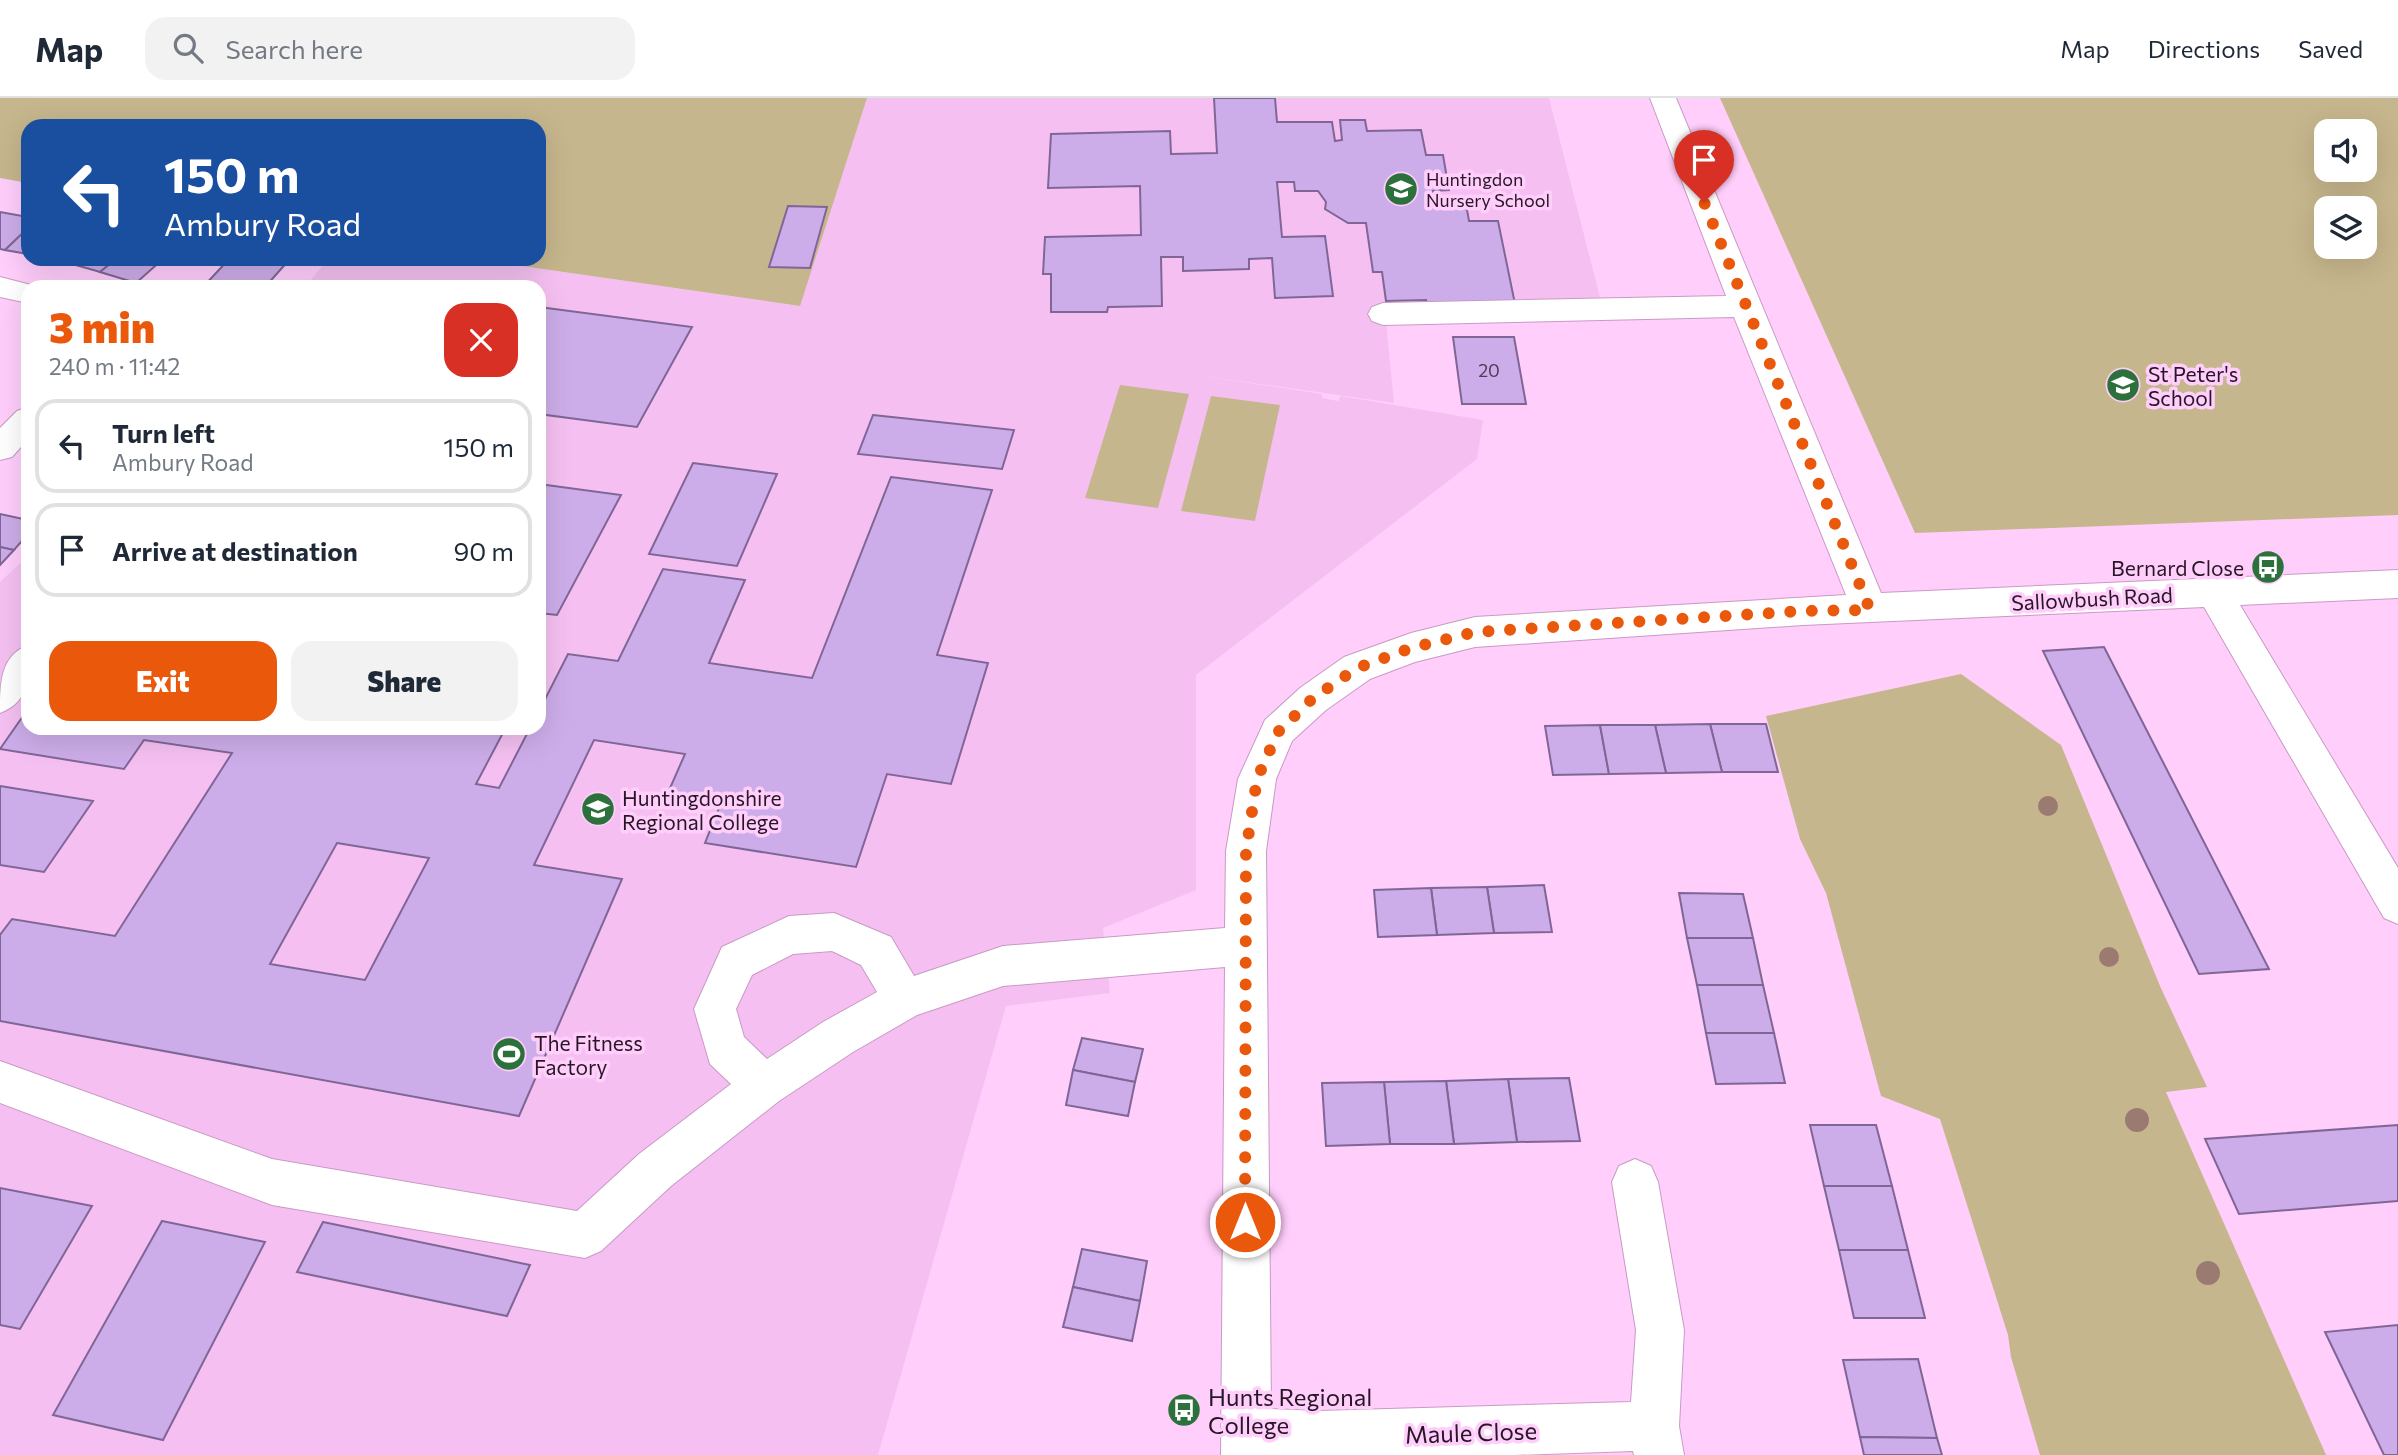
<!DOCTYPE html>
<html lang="en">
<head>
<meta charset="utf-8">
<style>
  body { margin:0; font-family:Commissioner,sans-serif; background:#f2f2f3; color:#1f2937; height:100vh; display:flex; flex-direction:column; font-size:26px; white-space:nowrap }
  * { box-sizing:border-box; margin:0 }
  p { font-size:23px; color:#747a83 }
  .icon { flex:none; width:38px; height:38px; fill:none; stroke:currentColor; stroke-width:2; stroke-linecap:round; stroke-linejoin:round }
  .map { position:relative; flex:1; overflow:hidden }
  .side { position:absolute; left:21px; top:182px; width:525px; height:455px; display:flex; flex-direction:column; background:#fff; border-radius:21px; box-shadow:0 7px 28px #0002 }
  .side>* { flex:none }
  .guide { position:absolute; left:21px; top:21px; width:525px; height:147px; border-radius:21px; box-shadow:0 7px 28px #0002; background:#1a4fa0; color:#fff; overflow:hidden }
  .buttons { position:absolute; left:2314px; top:21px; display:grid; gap:14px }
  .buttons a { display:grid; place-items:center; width:63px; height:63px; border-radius:14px; background:#fff; box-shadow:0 7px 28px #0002; font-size:35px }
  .pin { position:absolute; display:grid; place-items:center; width:60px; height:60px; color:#fff; margin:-72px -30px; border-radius:50% 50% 50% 0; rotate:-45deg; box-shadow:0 0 7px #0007 }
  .pin .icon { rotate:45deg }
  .me { position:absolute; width:77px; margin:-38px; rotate:0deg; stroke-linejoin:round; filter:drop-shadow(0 0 5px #0008) }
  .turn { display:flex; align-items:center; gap:24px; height:147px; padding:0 28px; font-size:32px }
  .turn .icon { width:91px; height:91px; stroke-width:2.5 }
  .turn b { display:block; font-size:49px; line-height:60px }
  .round { display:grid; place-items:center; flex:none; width:74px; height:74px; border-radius:21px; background:#f2f2f3 }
  .headline { display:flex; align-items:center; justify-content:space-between; height:119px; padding:0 28px }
  h1 { font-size:42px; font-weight:800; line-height:52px; color:#ea580c }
  .cta { display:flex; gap:14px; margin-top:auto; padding:14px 28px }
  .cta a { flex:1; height:80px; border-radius:21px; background:#ea580c; color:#fff; font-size:28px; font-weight:800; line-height:80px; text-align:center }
  .cta a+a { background:#f2f2f3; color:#1f2937 }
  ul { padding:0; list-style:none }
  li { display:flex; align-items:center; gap:21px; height:94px; margin:0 14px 10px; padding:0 14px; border:4px solid #e0e1e3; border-radius:21px }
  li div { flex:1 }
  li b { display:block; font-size:26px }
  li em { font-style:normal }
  header { display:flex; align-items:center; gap:42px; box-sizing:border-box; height:98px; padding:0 35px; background:#fff; border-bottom:2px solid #e0e1e3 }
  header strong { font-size:33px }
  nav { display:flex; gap:38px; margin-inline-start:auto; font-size:24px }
  .search { width:490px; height:63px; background:#f2f2f3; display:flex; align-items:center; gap:18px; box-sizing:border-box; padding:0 24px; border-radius:21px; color:#747a83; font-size:26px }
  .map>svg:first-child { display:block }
  .built { fill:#f5c0f1 }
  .green { fill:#c6b68d; fill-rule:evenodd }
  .building { fill:#cdade9; stroke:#806697; stroke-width:2; fill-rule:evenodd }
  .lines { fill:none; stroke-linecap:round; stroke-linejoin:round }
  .minor-casing { stroke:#c89ac5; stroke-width:2 }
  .minor { fill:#fff; fill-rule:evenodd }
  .tree { fill:#9b7b71 }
  .route { stroke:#ea580c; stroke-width:12; stroke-dasharray:0 21.6 }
  .labels { text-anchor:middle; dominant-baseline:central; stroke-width:7; stroke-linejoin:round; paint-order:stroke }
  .far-poi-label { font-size:18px; fill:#271626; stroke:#ffcefb; text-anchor:start }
  .number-label { font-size:18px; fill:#503c57 }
  .poi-label { font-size:21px; fill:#271626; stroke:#ffcefb; text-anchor:start }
  .street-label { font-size:21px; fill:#271626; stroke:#ffcefb }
  .near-poi-label { font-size:24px; fill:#271626; stroke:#ffcefb; text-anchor:start }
  .near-street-label { font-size:24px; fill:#271626; stroke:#ffcefb }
</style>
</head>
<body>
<header>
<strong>Map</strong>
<div class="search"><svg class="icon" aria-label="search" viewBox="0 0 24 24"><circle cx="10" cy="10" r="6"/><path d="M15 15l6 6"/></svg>Search here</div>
<nav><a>Map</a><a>Directions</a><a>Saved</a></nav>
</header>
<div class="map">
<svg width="2398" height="1357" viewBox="0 0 2398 1357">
  <rect width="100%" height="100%" fill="#ffcefb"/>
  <!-- built -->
  <polygon class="built" points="867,0 1549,0 1604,215 1386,224 1394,305 1190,276 1322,296 1322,300 1338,303 1341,298 1483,322 1477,361 1196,577 1196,792 1103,830 1110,895 1006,908 878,1357 0,1357 0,484 25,461 28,461 28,630 539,630 539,189 305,189 328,161 474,161 799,208"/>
  <!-- green -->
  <g class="green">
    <polygon points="0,0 867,0 800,208 474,161 539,161 539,28 28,28 28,85 0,80"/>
    <path d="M 1720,0 L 2398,0 L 2398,417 L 1915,435 ZM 2326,33 L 2364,33 L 2364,72 L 2326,72 ZM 2364,110 L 2364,149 L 2326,149 L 2326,110 Z"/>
    <polygon points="1120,287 1189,296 1158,410 1085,400"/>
    <polygon points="1211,298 1280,307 1255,423 1181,413"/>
    <polygon points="1961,576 2061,647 2160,888 2207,989 2166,994 2326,1357 2040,1357 2011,1259 2008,1237 1940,1021 1881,998 1826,795 1800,741 1766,618"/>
  </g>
  <!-- building -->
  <g class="building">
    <polygon points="1214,0 1275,0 1277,24 1332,24 1335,43 1342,42 1340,22 1365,22 1367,33 1421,32 1426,57 1443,57 1449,92 1433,93 1435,107 1466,106 1469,123 1498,123 1515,206 1427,207 1426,202 1386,203 1382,174 1373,174 1366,125 1348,125 1325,111 1326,104 1318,93 1295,93 1294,84 1277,84 1282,139 1325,138 1333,198 1275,200 1272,160 1249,161 1249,171 1183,173 1183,159 1161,159 1162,208 1108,209 1107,214 1051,214 1051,176 1043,176 1045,139 1141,137 1140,88 1048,90 1051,36 1170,33 1171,56 1217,55"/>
    <polygon points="788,108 827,109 810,170 769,169"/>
    <polygon points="0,114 28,119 28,130 5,152 0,151"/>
    <polygon points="28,130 28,156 5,152"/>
    <polygon points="68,161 116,161 100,174 65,164"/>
    <polygon points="116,161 163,161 136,185 100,174"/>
    <polygon points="229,161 290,161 265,189 203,189"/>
    <polygon points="539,209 692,229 637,329 539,316"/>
    <polygon points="1453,239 1514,239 1526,306 1462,306"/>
    <polygon points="873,317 1014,332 1002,371 858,356"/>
    <polygon points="693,365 777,376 737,468 649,456"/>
    <path d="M 891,379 L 992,392 L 937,557 L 988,565 L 951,686 L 887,676 L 856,769 L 705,745 L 721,705 L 667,697 L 685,656 L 594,642 L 534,767 L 622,781 L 519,1018 L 0,923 L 0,837 L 12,821 L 115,838 L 232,655 L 144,642 L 124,671 L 0,651 L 28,611 L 28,630 L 505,631 L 476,686 L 499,690 L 530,630 L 539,630 L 539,613 L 568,556 L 618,563 L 663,471 L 745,482 L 709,565 L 812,580 ZM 337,745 L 429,760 L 365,882 L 270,866 Z"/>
    <polygon points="539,386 621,397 557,517 539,515"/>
    <polygon points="0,416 28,422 28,436 14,452 0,449"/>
    <polygon points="0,449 14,452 0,467"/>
    <polygon points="2104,549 2269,871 2199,876 2043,553"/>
    <polygon points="1710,626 1766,626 1778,674 1722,674"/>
    <polygon points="1710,626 1722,674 1666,675 1655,627"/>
    <polygon points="1600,627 1609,676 1553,677 1545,628"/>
    <polygon points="1600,627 1655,627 1666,675 1609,676"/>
    <polygon points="0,688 93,703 44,774 0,767"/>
    <polygon points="1544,787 1552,834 1494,835 1487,789"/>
    <polygon points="1487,789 1494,835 1437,837 1431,790"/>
    <polygon points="1431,790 1437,837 1378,839 1374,792"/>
    <polygon points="1679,795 1743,796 1753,840 1687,840"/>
    <polygon points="1687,840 1753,840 1763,887 1697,887"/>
    <polygon points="1697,887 1763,887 1774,935 1706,935"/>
    <polygon points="1706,935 1774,935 1785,985 1716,986"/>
    <polygon points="1082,940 1143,951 1135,984 1073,972"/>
    <polygon points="1073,972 1135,984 1128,1018 1066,1007"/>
    <polygon points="1569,980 1580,1043 1517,1044 1508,981"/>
    <polygon points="1508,981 1517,1044 1454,1046 1446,983"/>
    <polygon points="1446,983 1454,1046 1390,1046 1384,984"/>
    <polygon points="1384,984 1390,1046 1326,1048 1322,985"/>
    <polygon points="1810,1027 1876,1027 1892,1088 1824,1088"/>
    <polygon points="2398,1027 2398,1103 2239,1116 2205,1041"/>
    <polygon points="1824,1088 1892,1088 1908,1152 1839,1152"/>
    <polygon points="0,1090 92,1108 20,1231 0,1227"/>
    <polygon points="162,1123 265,1144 163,1342 53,1317"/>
    <polygon points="323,1124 530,1167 507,1218 297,1174"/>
    <polygon points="1082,1151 1147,1163 1140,1203 1073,1189"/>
    <polygon points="1839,1152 1908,1152 1925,1220 1854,1220"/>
    <polygon points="1073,1189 1140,1203 1132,1243 1063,1229"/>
    <polygon points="2398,1227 2398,1357 2384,1357 2325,1234"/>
    <polygon points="1918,1261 1937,1340 1860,1339 1843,1262"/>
    <polygon points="1860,1339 1937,1340 1942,1357 1864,1357"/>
  </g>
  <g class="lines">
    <!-- minor casing -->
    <g class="minor-casing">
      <g id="minor">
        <path d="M 1650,0 L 1676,0 L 1881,495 L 2398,472 L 2398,500 L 2240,507 L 2398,770 L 2398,826 L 2384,820 L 2204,509 L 1803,527 L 1475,549 L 1415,564 L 1370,581 L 1326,612 L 1292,643 L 1276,681 L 1266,753 L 1271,1311 L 1319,1313 L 1631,1304 L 1636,1232 L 1612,1084 L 1619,1068 L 1635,1061 L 1651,1068 L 1658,1084 L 1684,1232 L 1679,1328 L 1684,1357 L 1634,1357 L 1633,1353 L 1514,1357 L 1221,1357 L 1225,869 L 1003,888 L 917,917 L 853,954 L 779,1003 L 671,1088 L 601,1153 L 585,1160 L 272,1107 L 0,1005 L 0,963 L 272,1061 L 577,1113 L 639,1056 L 731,986 L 710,966 L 694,911 L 722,849 L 789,818 L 834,815 L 891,839 L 914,878 L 1003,848 L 1225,830 L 1226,753 L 1238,681 L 1265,622 L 1300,590 L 1344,559 L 1411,535 L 1475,519 L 1846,497 L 1734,219 L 1383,227 L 1372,223 L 1368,216 L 1372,209 L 1383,205 L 1726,198 ZM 832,853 L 861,867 L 877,894 L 823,924 L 767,961 L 744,939 L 736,911 L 752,877 L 793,856 Z"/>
        <polygon points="0,179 39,189 28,189 28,205 0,199"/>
        <polygon points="28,309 28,341 12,359 0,362 0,330 17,313"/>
        <path d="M 28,547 C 28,576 32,603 0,615 C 0,586 0,558 28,547 Z"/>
      </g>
    </g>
    <!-- minor -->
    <use href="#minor" class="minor"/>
  </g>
  <!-- trees -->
  <g class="tree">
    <circle cx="2048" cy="708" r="10"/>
    <circle cx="2109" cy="859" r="10"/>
    <circle cx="2137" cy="1022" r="12"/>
    <circle cx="2208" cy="1175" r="12"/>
  </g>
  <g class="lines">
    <!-- route -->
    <polyline class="route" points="1245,1124 1246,753 1257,681 1278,634 1312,601 1357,570 1411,550 1475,534 1803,513 1870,512 1704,104"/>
  </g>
  <!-- icons -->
  <defs>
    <g id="school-disc" transform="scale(1.75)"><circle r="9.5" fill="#2c713c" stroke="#ffcefb"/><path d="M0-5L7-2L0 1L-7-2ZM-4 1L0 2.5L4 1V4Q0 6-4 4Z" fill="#fff"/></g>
    <g id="bus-disc" transform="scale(1.75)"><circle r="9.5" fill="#2c713c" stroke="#ffcefb"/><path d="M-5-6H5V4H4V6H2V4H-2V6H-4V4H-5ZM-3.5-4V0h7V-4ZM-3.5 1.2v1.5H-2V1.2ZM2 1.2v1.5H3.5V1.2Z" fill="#fff"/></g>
    <g id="stadium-disc" transform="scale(1.75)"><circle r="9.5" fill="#2c713c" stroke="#ffcefb"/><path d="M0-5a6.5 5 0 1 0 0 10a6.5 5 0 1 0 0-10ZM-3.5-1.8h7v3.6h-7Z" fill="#fff"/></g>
  </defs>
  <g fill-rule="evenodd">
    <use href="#school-disc" x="1401" y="91"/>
    <use href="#school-disc" x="2123" y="287"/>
    <use href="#bus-disc" x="2268" y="469"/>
    <use href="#school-disc" x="598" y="711"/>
    <use href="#stadium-disc" x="509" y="956"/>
    <use href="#bus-disc" x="1184" y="1312"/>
  </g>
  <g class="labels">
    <!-- far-poi labels -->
    <g class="far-poi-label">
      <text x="1426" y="81">Huntingdon<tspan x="1426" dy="21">Nursery School</tspan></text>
    </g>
    <!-- number labels -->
    <g class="number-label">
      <text x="1489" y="272">20</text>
    </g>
    <!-- poi labels -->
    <g class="poi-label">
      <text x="2148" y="275">St Peter's<tspan x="2148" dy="24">School</tspan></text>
      <text x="2244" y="469" text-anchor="end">Bernard Close</text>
      <text x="622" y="699">Huntingdonshire<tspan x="622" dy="24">Regional College</tspan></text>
      <text x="534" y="944">The Fitness<tspan x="534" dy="24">Factory</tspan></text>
    </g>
    <!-- street labels -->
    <g class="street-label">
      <text transform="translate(2092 500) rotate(-3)">Sallowbush Road</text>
    </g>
    <!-- near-poi labels -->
    <g class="near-poi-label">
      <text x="1208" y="1298">Hunts Regional<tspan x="1208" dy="28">College</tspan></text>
    </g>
    <!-- near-street labels -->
    <g class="near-street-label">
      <text transform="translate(1471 1334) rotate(-2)">Maule Close</text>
    </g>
  </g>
</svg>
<div class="buttons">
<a><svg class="icon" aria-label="sound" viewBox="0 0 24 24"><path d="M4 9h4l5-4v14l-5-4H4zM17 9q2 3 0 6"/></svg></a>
<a><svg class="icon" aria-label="layers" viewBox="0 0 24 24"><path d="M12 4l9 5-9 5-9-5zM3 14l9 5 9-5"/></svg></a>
</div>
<div class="pin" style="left:1704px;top:104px;background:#d93025"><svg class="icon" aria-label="arrive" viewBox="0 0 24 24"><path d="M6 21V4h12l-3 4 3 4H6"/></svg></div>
<svg class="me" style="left:1245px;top:1124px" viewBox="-20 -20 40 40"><circle r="17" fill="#ea580c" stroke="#fff" stroke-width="3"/><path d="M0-11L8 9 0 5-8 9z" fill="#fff"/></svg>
<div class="guide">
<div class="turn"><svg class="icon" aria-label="left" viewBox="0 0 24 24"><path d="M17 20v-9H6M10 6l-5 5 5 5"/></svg><div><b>150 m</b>Ambury Road</div></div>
</div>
<section class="side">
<div class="headline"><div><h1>3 min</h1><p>240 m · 11:42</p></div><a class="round" style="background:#d93025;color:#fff"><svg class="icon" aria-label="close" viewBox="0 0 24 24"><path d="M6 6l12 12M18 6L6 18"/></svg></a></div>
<ul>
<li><svg class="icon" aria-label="left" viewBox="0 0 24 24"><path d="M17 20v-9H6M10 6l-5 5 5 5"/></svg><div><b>Turn left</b><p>Ambury Road</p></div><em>150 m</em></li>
<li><svg class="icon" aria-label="arrive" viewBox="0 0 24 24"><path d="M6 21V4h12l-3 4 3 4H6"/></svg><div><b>Arrive at destination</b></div><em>90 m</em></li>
</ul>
<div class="cta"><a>Exit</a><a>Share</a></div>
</section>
</div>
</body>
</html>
